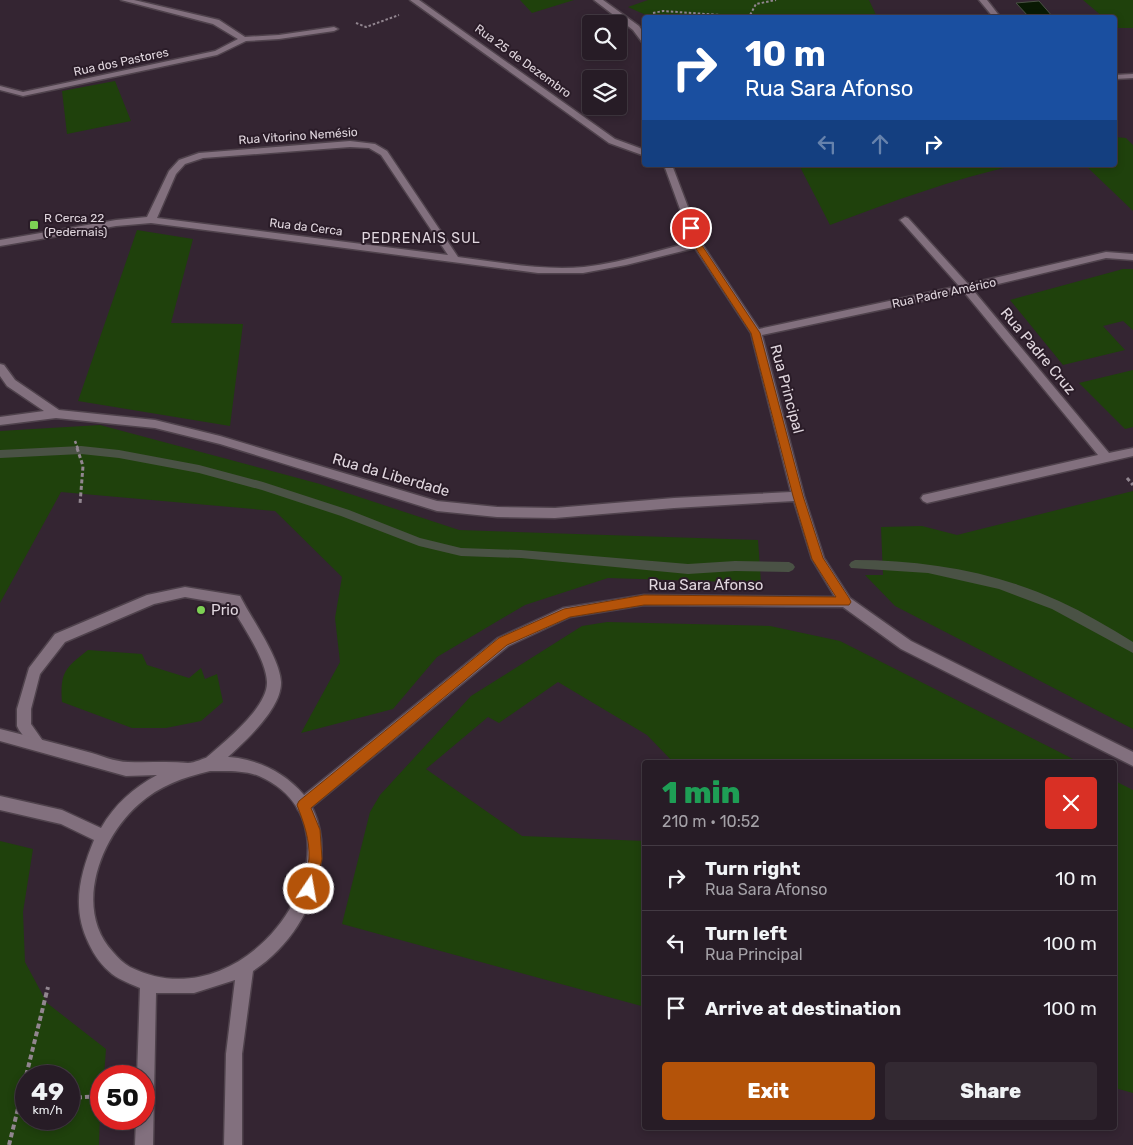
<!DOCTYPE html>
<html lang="en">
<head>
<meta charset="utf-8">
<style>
  body { margin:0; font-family:Rubik,sans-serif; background:#332932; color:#f1f3f6; height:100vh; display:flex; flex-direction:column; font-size:19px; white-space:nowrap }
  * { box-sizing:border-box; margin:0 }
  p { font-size:16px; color:#a4a1a7 }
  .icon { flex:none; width:28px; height:28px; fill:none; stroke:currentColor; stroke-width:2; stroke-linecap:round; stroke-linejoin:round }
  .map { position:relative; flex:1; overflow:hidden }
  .panel { position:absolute; left:642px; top:760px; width:475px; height:370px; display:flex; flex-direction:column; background:#271c26; border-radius:5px; box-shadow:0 2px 8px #0003,0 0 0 1px #433a43 }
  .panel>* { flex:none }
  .guide { position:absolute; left:642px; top:15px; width:475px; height:152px; border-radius:5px; box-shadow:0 2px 8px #0003,0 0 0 1px #433a43; background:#1a4fa0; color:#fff; overflow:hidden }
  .tools { position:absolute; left:582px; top:15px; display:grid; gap:10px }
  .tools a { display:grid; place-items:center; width:45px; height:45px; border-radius:5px; background:#271c26; box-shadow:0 2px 8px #0003,0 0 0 1px #433a43; font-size:25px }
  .speed { position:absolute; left:15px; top:1065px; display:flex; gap:10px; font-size:25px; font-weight:700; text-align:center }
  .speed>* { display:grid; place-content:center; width:65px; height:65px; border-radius:50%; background:#271c26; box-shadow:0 2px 8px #0003,0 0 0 1px #433a43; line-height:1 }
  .speed small { font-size:12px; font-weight:400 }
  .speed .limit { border:8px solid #d22; background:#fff; color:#111 }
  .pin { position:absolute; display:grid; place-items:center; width:42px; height:42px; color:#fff; margin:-21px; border:2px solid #fff; border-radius:50%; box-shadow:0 1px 5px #0007 }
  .me { position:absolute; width:55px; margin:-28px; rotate:12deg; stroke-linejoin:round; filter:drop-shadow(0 0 4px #0008) }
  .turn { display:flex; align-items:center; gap:18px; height:105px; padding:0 20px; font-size:22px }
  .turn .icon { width:65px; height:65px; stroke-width:2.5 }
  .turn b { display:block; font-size:35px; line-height:42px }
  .lanes { display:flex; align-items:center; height:48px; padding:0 20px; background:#0003; justify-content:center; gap:25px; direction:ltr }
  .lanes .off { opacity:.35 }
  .round { display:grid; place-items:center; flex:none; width:52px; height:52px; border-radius:5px; background:#332932 }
  .overview { display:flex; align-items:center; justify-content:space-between; height:85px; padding:0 20px }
  h1 { font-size:30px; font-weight:800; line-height:38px; color:#1e9e55 }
  .action { display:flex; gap:10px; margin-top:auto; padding:10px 20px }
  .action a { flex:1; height:58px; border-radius:5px; background:#b45309; color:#fff; font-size:20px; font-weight:800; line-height:58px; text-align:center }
  .action a+a { background:#332932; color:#f1f3f6 }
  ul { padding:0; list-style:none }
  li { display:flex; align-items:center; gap:15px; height:65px; padding:0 20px; border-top:1px solid #433a43 }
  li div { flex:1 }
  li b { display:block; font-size:19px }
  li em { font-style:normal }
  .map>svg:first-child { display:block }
  .green { fill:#1f410c; fill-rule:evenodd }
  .water { fill:#091903; stroke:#4a5245 }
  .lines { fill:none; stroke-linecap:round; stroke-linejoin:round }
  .stream { fill:#4a5245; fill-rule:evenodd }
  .lane-casing { stroke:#4f424c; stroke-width:3 }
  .street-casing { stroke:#4f424c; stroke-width:3 }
  .secondary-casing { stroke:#4f424c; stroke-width:3 }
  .path-far3 { stroke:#928690; stroke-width:2; stroke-dasharray:2.5 2; stroke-linecap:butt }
  .path-far2 { stroke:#928690; stroke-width:2.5; stroke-dasharray:3 2; stroke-linecap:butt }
  .path-far1 { stroke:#928690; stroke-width:3; stroke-dasharray:4 2.5; stroke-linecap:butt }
  .path { stroke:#928690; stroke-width:4; stroke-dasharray:5 3; stroke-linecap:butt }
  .lane { fill:#82707e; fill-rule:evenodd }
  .street { fill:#82707e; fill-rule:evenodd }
  .secondary { fill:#82707e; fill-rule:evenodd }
  .route { fill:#b45309; stroke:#753606 }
  .poi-dot { fill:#7dd154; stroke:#2a1c28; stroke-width:2 }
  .labels { text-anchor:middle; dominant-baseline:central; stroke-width:4; stroke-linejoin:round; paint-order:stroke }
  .far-street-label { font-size:12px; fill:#e0d6de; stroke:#2a1c28 }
  .far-poi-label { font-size:12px; fill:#e0d6de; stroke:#2a1c28; text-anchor:start }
  .far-neighbourhood-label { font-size:14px; letter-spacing:1px; fill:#e0d6de; stroke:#2a1c28 }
  .street-label { font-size:15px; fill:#e0d6de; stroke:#2a1c28 }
  .poi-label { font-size:15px; fill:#e0d6de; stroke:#2a1c28; text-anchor:start }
</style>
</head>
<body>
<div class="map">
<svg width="1133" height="1145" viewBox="0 0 1133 1145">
  <rect width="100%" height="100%" fill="#342532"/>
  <!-- green -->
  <g class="green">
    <polygon points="520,0 574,0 532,13"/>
    <polygon points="648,0 869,0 877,17 658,18 648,16 628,7"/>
    <polygon points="1083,0 1133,0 1133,28 1116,28 1115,18 1103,17"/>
    <polygon points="115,81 131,121 67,134 62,91"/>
    <polygon points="1115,137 1126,138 1133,145 1133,211 1085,165 1115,165"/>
    <path d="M 799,165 L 1016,165 C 954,179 890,202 830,225 Z"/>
    <polygon points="137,230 193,239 171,323 243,324 230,426 78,401"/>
    <polygon points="1123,269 1133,269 1133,330 1123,321 1103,326 1125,350 1063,365 1010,300"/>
    <polygon points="1133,370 1133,427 1125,429 1079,383"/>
    <polygon points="100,425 320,484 459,530 758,540 761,583 608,578 525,605 437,657 393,709 301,733 340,662 335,618 342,577 275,511 61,492 0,603 0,431"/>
    <polygon points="1133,491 1133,729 895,606 865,575 883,575 881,527 922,526 957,535"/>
    <polygon points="607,622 770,626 840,641 1079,762 673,762 647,735 558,682 499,723 488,717 426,769 522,836 645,841 645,1007 342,924 370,812 380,795 471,696 582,626"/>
    <path d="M 88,650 L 142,654 L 147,665 L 189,678 L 201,668 L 205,679 L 217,674 L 223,702 L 201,721 L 166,728 L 132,728 L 62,702 C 60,672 65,668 88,650 Z"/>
    <polygon points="1115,781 1133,790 1133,1093 1115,1088"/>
    <path d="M 0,841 L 33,849 L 23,912 L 25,962 L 47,1003 L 106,1049 L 104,1076 L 101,1076 L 99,1145 L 0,1145 ZM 26,1076 L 69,1076 L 69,1119 L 26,1119 Z"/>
  </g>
  <!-- water -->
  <polygon class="water" points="1039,1 1053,17 1029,17 1016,3"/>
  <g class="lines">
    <!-- stream -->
    <g class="stream">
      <polygon points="81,446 119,450 199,465 263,482 349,510 420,538 461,548 521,550 688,564 735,561 789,562 793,564 795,567 793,570 789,572 735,571 688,574 521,558 461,556 419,546 341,516 262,490 199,473 119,458 81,454 0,458 0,450"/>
      <path d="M 855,560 C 925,560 996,572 1059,601 C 1085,613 1109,627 1133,642 L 1133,653 L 1052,609 L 999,589 L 928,573 L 851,568 L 849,565 L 851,562 Z"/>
    </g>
    <!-- lane casing -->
    <g class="lane-casing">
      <path id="lane" d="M 185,587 L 240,596 C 251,618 280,658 281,682 C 282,712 235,750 215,769 L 210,771 L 205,769 L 203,764 L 205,759 C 223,743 268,708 267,682 C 266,658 242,626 231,605 L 185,597 L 154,604 L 65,642 L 40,674 L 31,709 L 31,724 L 45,744 L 43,749 L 38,750 L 33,749 L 19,730 L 17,726 L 17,709 L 29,668 L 55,634 L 147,595 Z"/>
    </g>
    <!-- street casing -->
    <g class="street-casing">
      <g id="street">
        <polygon points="121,0 134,0 219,20 245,37 279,35 334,27 338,29 334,31 279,39 246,41 217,55 23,96 0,90 0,86 23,92 215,51 238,39 213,24"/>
        <polygon points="410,0 419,0 615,139 645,150 645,156 609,143"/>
        <polygon points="594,0 603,0 639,26 645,35 645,42 642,42 633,30"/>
        <polygon points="979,0 987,0 1001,18 994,18"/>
        <polygon points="1133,74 1133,78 1115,79 1115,75"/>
        <path d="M 350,141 L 375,144 L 387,151 L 458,257 C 499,262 542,271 584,267 C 620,263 656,251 692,242 L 664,165 L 672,165 L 702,244 L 759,329 L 959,286 L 902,222 L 900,220 L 905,217 L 908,218 L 968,284 L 1106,252 L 1133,254 L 1133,260 L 1106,258 L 973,290 L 1109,453 L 1133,448 L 1133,456 L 927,503 L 923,501 L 921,498 L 923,495 L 1098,455 L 964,292 L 762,335 L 804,496 L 824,558 L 850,598 L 911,641 L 1133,752 L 1133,766 L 901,649 L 843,607 L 644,605 L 570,617 L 508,646 L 308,810 L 303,812 L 298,810 L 296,805 L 298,800 L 498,638 L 563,608 L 644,595 L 835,597 L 812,559 L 794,501 L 674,508 L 555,518 L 497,517 L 437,511 L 220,444 L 155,428 L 56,418 L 0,425 L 0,417 L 44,411 L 7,386 L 0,376 L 0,364 L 4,365 L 15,380 L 59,410 L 155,420 L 220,436 L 437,501 L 497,507 L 555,508 L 674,498 L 791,492 L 751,333 L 695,248 L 626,265 L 583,273 L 538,273 L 151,223 L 116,226 L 0,246 L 0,240 L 116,220 L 147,217 L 169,171 L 179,160 L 199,153 ZM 350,147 L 369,148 L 381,155 L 448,255 L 157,218 L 176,174 L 185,164 L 203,158 Z"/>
      </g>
    </g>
    <!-- secondary casing -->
    <g class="secondary-casing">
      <path id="secondary" d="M 0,729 C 29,736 58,744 88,752 C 100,755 115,762 128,762 C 148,763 168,761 188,763 C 195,763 203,758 210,757 C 246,754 281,768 304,795 C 320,815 324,842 320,867 C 314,909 288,948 253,971 L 242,1054 L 242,1145 L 224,1145 L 226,1054 L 235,980 L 194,993 L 156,993 L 153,1145 L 135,1145 L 136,1119 L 144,1119 L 144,1076 L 137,1076 L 140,988 C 131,984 120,980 112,974 C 102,966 94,955 89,944 C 71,908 80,874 94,840 L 61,824 L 0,810 L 0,796 L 62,810 L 101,828 C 115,804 133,788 157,775 L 126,776 L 0,741 ZM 210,771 C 226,771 244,770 259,776 C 380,830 253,1029 130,967 C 123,963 118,958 113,952 C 73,909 100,838 139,804 C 159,786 184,777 210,771 Z"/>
    </g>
    <!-- path-far3 -->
    <g class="path-far3">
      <polyline points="653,13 663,11 749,17 756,4 776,0"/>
      <polyline points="356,23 366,27 399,15"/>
    </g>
    <!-- path-far2 -->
    <polyline class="path-far2" points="75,441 78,449"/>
    <!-- path-far1 -->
    <g class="path-far1">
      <polyline points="77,448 83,466 80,504"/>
      <polyline points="1127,478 1133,485"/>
    </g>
    <!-- path -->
    <g class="path">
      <polyline points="69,1098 101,1096"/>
      <polyline points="20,1101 26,1100"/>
      <polyline points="9,1145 48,987"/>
    </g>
    <!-- lane -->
    <use href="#lane" class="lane"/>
    <!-- street -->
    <use href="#street" class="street"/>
    <!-- secondary -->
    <use href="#secondary" class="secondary"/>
  </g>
  <!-- route -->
  <path class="route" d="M 691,225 L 695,228 L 701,244 L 760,333 L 803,496 L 823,558 L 849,598 L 851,602 L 849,605 L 644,605 L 570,617 L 507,645 L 311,808 L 320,830 L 322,859 L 314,894 L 309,896 L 304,894 C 300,883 308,870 309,859 C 310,840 304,823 297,805 L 299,801 L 499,638 L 564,609 L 644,595 L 836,597 L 812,559 L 793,496 L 751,333 L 693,244 L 687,228 Z"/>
  <!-- markers -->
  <g class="poi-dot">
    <rect x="29" y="220" width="10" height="10" rx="2.5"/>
    <circle cx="201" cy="610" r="5"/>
  </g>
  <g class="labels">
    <!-- far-street labels -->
    <g class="far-street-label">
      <text transform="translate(523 61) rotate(36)">Rua 25 de Dezembro</text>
      <text transform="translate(121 62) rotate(-12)">Rua dos Pastores</text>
      <text transform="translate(298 136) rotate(-4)">Rua Vitorino Nemésio</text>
      <text transform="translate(306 227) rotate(7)">Rua da Cerca</text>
      <text transform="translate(944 293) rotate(-12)">Rua Padre Américo</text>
    </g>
    <!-- far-poi labels -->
    <g class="far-poi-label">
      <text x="44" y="218">R Cerca 22<tspan x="44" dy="14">(Pedernais)</tspan></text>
    </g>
    <!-- far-neighbourhood labels -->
    <g class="far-neighbourhood-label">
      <text x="421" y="238">PEDRENAIS SUL</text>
    </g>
    <!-- street labels -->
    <g class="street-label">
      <text transform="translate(1038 351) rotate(50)">Rua Padre Cruz</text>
      <text transform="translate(787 389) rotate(75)">Rua Principal</text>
      <text transform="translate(391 475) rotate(16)">Rua da Liberdade</text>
      <text x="706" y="585">Rua Sara Afonso</text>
    </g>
    <!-- poi labels -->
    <g class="poi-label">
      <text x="211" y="610">Prio</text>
    </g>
  </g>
</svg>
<div class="tools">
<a><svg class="icon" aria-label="search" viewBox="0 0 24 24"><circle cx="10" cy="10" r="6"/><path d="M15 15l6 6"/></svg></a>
<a><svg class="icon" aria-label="layers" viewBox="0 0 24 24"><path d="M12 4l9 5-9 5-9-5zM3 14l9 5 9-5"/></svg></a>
</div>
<div class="speed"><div>49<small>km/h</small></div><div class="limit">50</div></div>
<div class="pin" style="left:691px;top:228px;background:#d93025"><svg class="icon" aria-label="arrive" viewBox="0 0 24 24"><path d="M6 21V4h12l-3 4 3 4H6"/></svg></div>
<svg class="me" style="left:309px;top:889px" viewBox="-20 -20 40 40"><circle r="17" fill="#b45309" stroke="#fff" stroke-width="3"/><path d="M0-11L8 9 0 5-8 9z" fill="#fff"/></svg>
<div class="guide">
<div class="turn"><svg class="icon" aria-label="right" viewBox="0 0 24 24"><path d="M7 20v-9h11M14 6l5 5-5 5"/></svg><div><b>10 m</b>Rua Sara Afonso</div></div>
<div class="lanes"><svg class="icon off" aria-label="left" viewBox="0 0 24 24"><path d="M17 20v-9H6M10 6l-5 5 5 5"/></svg><svg class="icon off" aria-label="ahead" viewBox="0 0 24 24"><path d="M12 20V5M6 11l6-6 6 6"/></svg><svg class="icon" aria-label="right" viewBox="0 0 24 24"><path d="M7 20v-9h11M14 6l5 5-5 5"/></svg></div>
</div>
<section class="panel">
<div class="overview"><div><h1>1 min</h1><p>210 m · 10:52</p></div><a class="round" style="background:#d93025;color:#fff"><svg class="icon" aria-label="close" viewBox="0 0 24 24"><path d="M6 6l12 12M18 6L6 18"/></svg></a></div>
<ul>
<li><svg class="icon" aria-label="right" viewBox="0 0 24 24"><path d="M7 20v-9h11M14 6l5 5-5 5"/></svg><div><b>Turn right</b><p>Rua Sara Afonso</p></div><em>10 m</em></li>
<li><svg class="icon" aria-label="left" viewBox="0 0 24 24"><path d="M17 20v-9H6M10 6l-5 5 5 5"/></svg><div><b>Turn left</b><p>Rua Principal</p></div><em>100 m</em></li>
<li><svg class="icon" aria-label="arrive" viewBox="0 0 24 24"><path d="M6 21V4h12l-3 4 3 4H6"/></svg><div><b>Arrive at destination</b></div><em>100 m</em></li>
</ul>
<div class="action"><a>Exit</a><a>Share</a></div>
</section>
</div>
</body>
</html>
